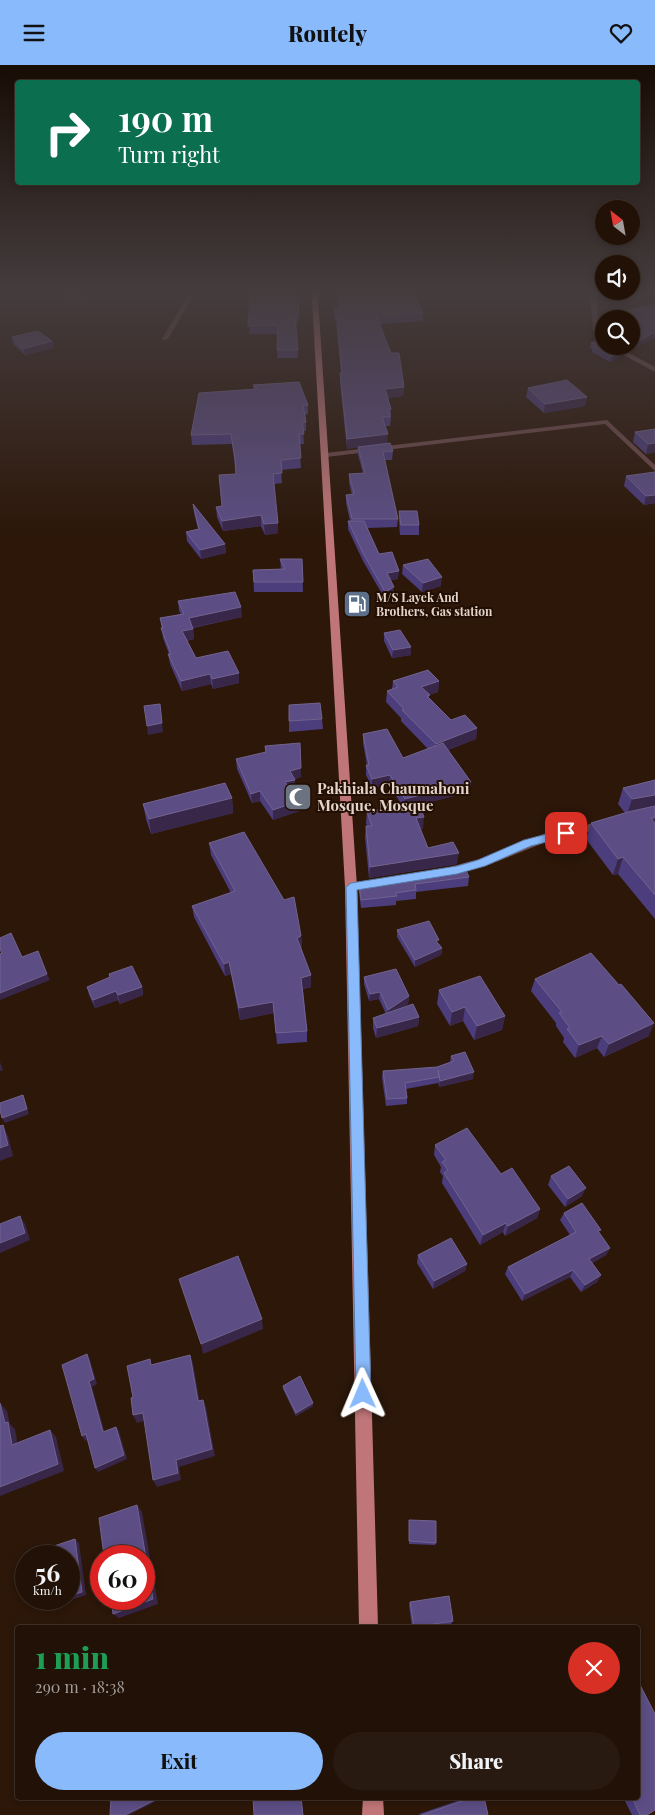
<!DOCTYPE html>
<html lang="en">
<head>
<meta charset="utf-8">
<style>
  body { margin:0; font-family:"Playfair Display",serif; background:#291a11; color:#f1f3f6; height:100vh; display:flex; flex-direction:column; font-size:19px; white-space:nowrap }
  * { box-sizing:border-box; margin:0 }
  p { font-size:16px; color:#a29d9b }
  .icon { flex:none; width:28px; height:28px; fill:none; stroke:currentColor; stroke-width:2; stroke-linecap:round; stroke-linejoin:round }
  .map { position:relative; flex:1; overflow:hidden }
  .drawer { position:absolute; left:15px; top:1560px; width:625px; height:175px; display:flex; flex-direction:column; background:#211107; border-radius:5px; box-shadow:0 2px 8px #0003,0 0 0 1px #3e3128 }
  .drawer>* { flex:none }
  .top-card { position:absolute; left:15px; top:15px; width:625px; height:105px; border-radius:5px; box-shadow:0 2px 8px #0003,0 0 0 1px #3e3128; background:#0b6e4f; color:#fff; overflow:hidden }
  .needle { width:32px; rotate:329deg }
  .controls { position:absolute; left:595px; top:135px; display:grid; gap:10px }
  .controls a { display:grid; place-items:center; width:45px; height:45px; border-radius:50%; background:#211107; box-shadow:0 2px 8px #0003,0 0 0 1px #3e3128; font-size:25px }
  .speed { position:absolute; left:15px; top:1480px; display:flex; gap:10px; font-size:25px; font-weight:700; text-align:center }
  .speed>* { display:grid; place-content:center; width:65px; height:65px; border-radius:50%; background:#211107; box-shadow:0 2px 8px #0003,0 0 0 1px #3e3128; line-height:1 }
  .speed small { font-size:12px; font-weight:400 }
  .speed .limit { border:8px solid #d22; background:#fff; color:#111 }
  .pin { position:absolute; display:grid; place-items:center; width:42px; height:42px; color:#fff; margin:-21px; border-radius:10px; box-shadow:0 2px 8px #0006 }
  .me { position:absolute; width:55px; margin:-28px; rotate:359deg; stroke-linejoin:round; filter:drop-shadow(0 0 4px #0008) }
  .turn { display:flex; align-items:center; gap:18px; height:105px; padding:0 20px; font-size:22px }
  .turn .icon { width:65px; height:65px; stroke-width:2.5 }
  .turn b { display:block; font-size:35px; line-height:42px }
  .round { display:grid; place-items:center; flex:none; width:52px; height:52px; border-radius:26px; background:#291a11 }
  .headline { display:flex; align-items:center; justify-content:space-between; height:85px; padding:0 20px }
  h1 { font-size:30px; font-weight:800; line-height:38px; color:#1e9e55 }
  .button { display:flex; gap:10px; margin-top:auto; padding:10px 20px }
  .button a { flex:1; height:58px; border-radius:30px; background:#89bafc; color:#111; font-size:20px; font-weight:800; line-height:58px; text-align:center }
  .button a+a { background:#291a11; color:#f1f3f6 }
  header { display:flex; justify-content:space-between; align-items:center; height:65px; padding:0 20px; background:#89bafc; color:#111; font-size:22px; font-weight:800 }
  .map>svg:first-child { display:block }
  .lines { fill:none; stroke-linecap:round; stroke-linejoin:round }
  .minor { fill:#6e4a4b; fill-rule:evenodd }
  .primary { fill:#c07678; fill-rule:evenodd }
  .wall { fill:#4c3d7c }
  .shaded-wall { fill:#39274a }
  .building { fill:#5c4e84; stroke:#71638f }
  .route { fill:#89bafc; stroke:#5979a4 }
  .labels { text-anchor:middle; dominant-baseline:central; stroke-width:4; stroke-linejoin:round; paint-order:stroke }
  .far-poi-label { font-size:12px; font-weight:bold; fill:#e2d4ca; stroke:#220e02; text-anchor:start }
  .poi-label { font-size:15px; font-weight:bold; fill:#e2d4ca; stroke:#220e02; text-anchor:start }
</style>
</head>
<body>
<header><svg class="icon" aria-label="menu" viewBox="0 0 24 24"><path d="M4 6h16M4 12h16M4 18h16"/></svg>Routely<svg class="icon" aria-label="heart" viewBox="0 0 24 24"><path d="M12 20l-8-8c-3-5 5-10 8-4 3-6 11-1 8 4z"/></svg></header>
<div class="map">
<svg width="655" height="1750" viewBox="0 0 655 1750">
  <rect width="100%" height="100%" fill="#2c1709"/>
  <g class="lines">
    <!-- minor -->
    <g class="minor">
      <polygon points="189,228 195,228 168,274 163,275 162,274"/>
      <polygon points="590,228 596,228 599,265 604,280 598,277 593,265"/>
      <polygon points="607,281 616,281 655,302 655,307"/>
      <polygon points="607,355 655,400 655,406 605,359 326,392 322,390 326,388"/>
      <polygon points="605,756 611,760 609,763 551,775 486,801 450,810 444,806 446,803 479,794 549,767"/>
    </g>
    <!-- primary -->
    <g class="primary">
      <polygon points="314,228 320,228 318,234 357,822 378,1562 359,1562 345,822 312,234"/>
      <polygon points="363,1732 383,1732 384,1750 362,1750"/>
    </g>
  </g>
  <!-- wall -->
  <g class="wall">
    <polygon points="62,228 124,228 124,232 69,237"/>
    <polygon points="230,228 299,228 298,260 296,260 298,293 277,293 278,269 249,269 250,228"/>
    <polygon points="336,228 388,228 389,230 423,248 423,256 380,259 404,322 403,331 388,333 391,344 391,353 390,361 385,361 387,379 393,386 392,395 384,395 398,454 397,462 367,463 379,489 398,514 391,515 393,530 385,534 363,496 348,464 348,456 350,456 346,438 346,430 352,430 349,418 349,409 363,408 358,390 358,382 347,384 340,317 340,308 341,308 337,262 334,252 334,243 339,242"/>
    <polygon points="609,228 655,228 655,231 641,235 609,235"/>
    <polygon points="655,239 655,274 653,273 629,286 620,281 631,281 631,254 604,254 604,263 601,262 601,252"/>
    <polygon points="12,272 52,276 54,283 25,290 13,279"/>
    <polygon points="591,278 621,291 610,297 592,287 592,284 590,283"/>
    <polygon points="253,320 308,340 308,349 305,350 306,357 306,366 303,366 304,379 299,379 301,403 281,405 282,418 274,419 278,468 265,470 261,461 223,466 217,452 216,442 222,441 236,409 235,402 232,379 192,380 191,370 253,324"/>
    <polygon points="528,323 587,332 585,341 544,348 526,332"/>
    <polygon points="655,364 655,387 646,389 633,377 635,367"/>
    <polygon points="655,407 655,438 644,440 624,421 626,411"/>
    <polygon points="193,439 225,479 226,488 201,494 187,476 186,467 198,464 194,448"/>
    <polygon points="399,446 419,460 419,470 400,470 399,456"/>
    <polygon points="280,494 302,494 303,527 254,527 253,505 281,504"/>
    <polygon points="403,500 441,521 422,527 402,509"/>
    <polygon points="178,536 242,552 193,563 194,574 187,576 196,593 239,618 213,624 211,619 182,626 170,599 168,589 169,589 163,573 160,553 181,549 179,546"/>
    <polygon points="384,568 411,582 411,590 392,593 384,576"/>
    <polygon points="393,616 439,616 438,627 429,630 429,634 451,655 477,663 476,674 448,685 471,717 469,727 419,740 423,764 420,764 428,783 457,799 369,813 365,772 366,761 367,761 366,758 367,747 402,740 389,720 372,723 366,710 366,700 367,700 363,678 363,669 403,693 428,684 401,656 401,653 386,637 387,626 392,624"/>
    <polygon points="322,654 323,664 289,667 289,656"/>
    <polygon points="265,681 301,712 295,714 295,724 291,725 299,736 299,746 273,755 260,736 252,738 237,704 236,694 266,688"/>
    <polygon points="655,715 655,854 618,809 613,810 586,774 591,758 625,748 618,739 623,723"/>
    <polygon points="232,733 233,748 151,769 146,754 143,739"/>
    <polygon points="209,778 301,871 302,882 301,883 311,910 311,922 303,924 307,966 307,977 277,979 274,948 240,955 231,909 225,911 194,852 192,841 231,828 211,790"/>
    <polygon points="469,812 468,821 416,827 416,834 396,836 396,840 361,843 359,827 359,818"/>
    <polygon points="397,865 439,879 442,883 441,890 415,902 397,872"/>
    <polygon points="364,912 409,931 408,939 400,944 419,952 418,961 376,973 373,963 373,953 386,949 379,934 369,936 364,919"/>
    <polygon points="535,914 649,971 604,992 597,983 575,993 563,977 564,973 556,961 556,958 531,926"/>
    <polygon points="87,922 142,922 143,930 120,939 118,935 95,943 89,930"/>
    <polygon points="439,925 505,951 502,965 474,975 463,956 450,961 437,939"/>
    <polygon points="451,991 473,1014 439,1022 438,1016 438,1018 406,1024 407,1033 407,1039 386,1041 382,1013 383,1006 437,1002 450,997"/>
    <polygon points="435,1080 501,1109 540,1144 537,1153 505,1171 503,1167 480,1180 442,1118 443,1111 440,1107 441,1102 434,1090"/>
    <polygon points="551,1111 582,1131 565,1142 548,1120"/>
    <polygon points="564,1148 599,1168 610,1183 606,1190 592,1198 601,1210 597,1217 581,1227 570,1212 522,1236 505,1209 508,1202 570,1170 560,1155"/>
    <polygon points="418,1190 467,1199 465,1206 433,1224 417,1198"/>
    <polygon points="283,1321 313,1341 296,1351 283,1324"/>
    <polygon points="409,1455 436,1478 435,1480 409,1479"/>
    <polygon points="410,1537 453,1556 451,1559 427,1562 412,1562 409,1540"/>
    <polygon points="469,1732 484,1732 488,1750 420,1750 419,1749"/>
    <polygon points="623,1732 638,1732 647,1750 632,1750"/>
  </g>
  <!-- shaded-wall -->
  <g class="shaded-wall">
    <polygon points="90,228 124,228 124,232 69,237 68,230"/>
    <polygon points="647,228 655,228 655,231 641,235 642,229"/>
    <polygon points="655,267 653,273 629,286 631,280"/>
    <polygon points="52,276 54,283 25,290 23,284"/>
    <polygon points="622,286 621,291 610,297 611,292"/>
    <polygon points="404,322 403,331 385,333 385,324"/>
    <polygon points="587,332 585,341 544,348 545,339"/>
    <polygon points="388,369 387,379 347,384 347,374"/>
    <polygon points="655,378 655,387 646,389 648,379"/>
    <polygon points="655,430 655,438 644,440 646,431"/>
    <polygon points="261,450 261,461 223,466 222,456"/>
    <polygon points="278,458 278,468 265,470 264,459"/>
    <polygon points="225,479 226,488 201,494 200,485"/>
    <polygon points="399,506 398,514 387,516 387,508"/>
    <polygon points="442,512 441,521 422,527 423,518"/>
    <polygon points="394,522 393,530 385,534 385,527"/>
    <polygon points="241,542 242,552 190,563 189,553"/>
    <polygon points="193,564 194,574 184,576 182,566"/>
    <polygon points="411,582 411,590 392,593 393,585"/>
    <polygon points="239,608 239,618 213,624 212,614"/>
    <polygon points="210,609 211,619 182,626 181,616"/>
    <polygon points="439,616 438,627 420,633 421,622"/>
    <polygon points="160,639 163,667 148,670 147,661"/>
    <polygon points="477,663 476,674 435,690 436,679"/>
    <polygon points="300,678 301,712 290,715 290,706"/>
    <polygon points="390,710 389,720 372,723 372,714"/>
    <polygon points="295,715 295,724 286,727 285,717"/>
    <polygon points="471,717 469,727 404,744 405,734"/>
    <polygon points="260,726 260,736 252,738 251,729"/>
    <polygon points="655,730 655,746 627,750 632,734"/>
    <polygon points="232,733 233,748 151,769 149,754"/>
    <polygon points="299,736 299,746 273,755 273,745"/>
    <polygon points="424,752 423,764 414,765 416,753"/>
    <polygon points="651,753 655,753 655,768"/>
    <polygon points="459,788 457,799 369,813 370,802"/>
    <polygon points="623,792 618,809 613,810 618,794"/>
    <polygon points="301,871 302,882 297,884 297,873"/>
    <polygon points="442,883 441,890 415,902 415,895"/>
    <polygon points="229,897 231,909 225,911 224,899"/>
    <polygon points="47,909 50,915 0,935 0,928"/>
    <polygon points="311,910 311,922 302,924 301,913"/>
    <polygon points="142,922 143,930 120,939 118,930"/>
    <polygon points="116,926 118,935 95,943 93,935"/>
    <polygon points="380,927 379,934 369,936 370,929"/>
    <polygon points="409,931 408,939 387,952 388,945"/>
    <polygon points="273,937 274,948 240,955 239,943"/>
    <polygon points="465,942 463,956 450,961 452,947"/>
    <polygon points="505,951 502,965 474,975 477,961"/>
    <polygon points="419,952 418,961 376,973 377,963"/>
    <polygon points="654,958 649,971 604,992 609,979"/>
    <polygon points="602,971 597,983 575,993 579,980"/>
    <polygon points="0,997 3,1005 0,1006"/>
    <polygon points="474,1007 473,1014 439,1022 440,1016"/>
    <polygon points="23,1030 29,1049 5,1058 2,1053"/>
    <polygon points="3,1060 8,1071 13,1091 0,1096 0,1083"/>
    <polygon points="586,1123 582,1131 565,1142 568,1134"/>
    <polygon points="540,1144 537,1153 505,1171 508,1161"/>
    <polygon points="20,1151 25,1159 30,1175 0,1188 0,1178"/>
    <polygon points="506,1158 503,1167 480,1180 483,1170"/>
    <polygon points="610,1183 606,1190 585,1201 589,1194"/>
    <polygon points="467,1199 465,1206 433,1224 434,1216"/>
    <polygon points="573,1205 570,1212 522,1236 525,1229"/>
    <polygon points="601,1210 597,1217 581,1227 585,1220"/>
    <polygon points="262,1254 263,1264 203,1289 201,1279"/>
    <polygon points="87,1289 90,1295 97,1319 92,1322 106,1372 103,1367 89,1316"/>
    <polygon points="190,1290 193,1298 201,1344 198,1336"/>
    <polygon points="203,1335 206,1342 215,1391 179,1402 181,1415 157,1422 153,1415 176,1395"/>
    <polygon points="0,1338 7,1346 10,1359 15,1364 19,1387 12,1380 5,1358"/>
    <polygon points="313,1338 313,1341 296,1351 296,1348"/>
    <polygon points="143,1348 147,1355 137,1358 133,1350"/>
    <polygon points="116,1362 119,1366 127,1394 98,1407 95,1403"/>
    <polygon points="50,1365 56,1372 64,1406 0,1431 0,1422"/>
    <polygon points="86,1369 89,1374 85,1376 82,1371"/>
    <polygon points="137,1440 142,1447 158,1539 119,1553 113,1549"/>
    <polygon points="75,1474 79,1478 86,1530 58,1539 53,1536 61,1534 69,1534"/>
    <polygon points="161,1732 164,1732 129,1750 125,1750"/>
  </g>
  <!-- building -->
  <g class="building">
    <polygon points="66,228 90,228 68,230"/>
    <polygon points="250,228 299,228 298,252 295,252 298,285 277,285 278,260 248,261"/>
    <polygon points="338,228 388,228 389,230 414,228 423,248 376,250 391,288 399,288 404,322 385,324 391,344 388,344 390,352 382,352 388,369 347,374 340,308 342,308 337,259 339,259 334,243 341,242"/>
    <polygon points="610,228 647,228 642,229 610,229"/>
    <polygon points="655,239 655,267 631,280 631,254 604,254 604,257 602,256 601,252"/>
    <polygon points="38,266 52,276 23,284 12,272"/>
    <polygon points="599,275 604,277 604,281 612,281 622,286 611,292 593,282 597,281 591,278"/>
    <polygon points="567,315 587,332 545,339 528,323"/>
    <polygon points="299,317 308,340 303,340 306,357 302,357 304,369 299,369 301,393 281,395 282,408 273,409 278,458 264,459 261,450 222,456 216,442 222,441 219,410 236,409 235,394 231,369 191,370 199,328 257,324 253,320"/>
    <polygon points="655,364 655,378 648,379 635,367"/>
    <polygon points="390,378 393,386 383,387 398,454 352,454 346,430 354,429 349,409 365,408 358,382"/>
    <polygon points="655,407 655,430 646,431 626,411"/>
    <polygon points="193,439 225,479 200,485 186,467 199,464"/>
    <polygon points="399,446 417,446 419,460 401,460"/>
    <polygon points="348,456 364,456 379,489 392,487 399,506 387,508 394,522 385,527 363,488"/>
    <polygon points="280,494 302,494 303,517 254,517 253,505 285,504"/>
    <polygon points="428,494 442,512 423,518 403,500"/>
    <polygon points="235,527 241,542 189,553 193,564 182,566 196,593 228,586 239,608 212,614 210,609 181,616 168,589 171,589 161,563 163,563 160,553 184,549 178,536"/>
    <polygon points="400,565 411,582 393,585 384,568"/>
    <polygon points="428,605 439,616 421,622 430,630 427,631 451,655 465,650 477,663 436,679 402,645 404,644 387,626 398,622 393,616"/>
    <polygon points="320,638 322,654 289,656 289,640"/>
    <polygon points="160,639 162,658 147,661 144,641"/>
    <polygon points="387,664 403,693 443,678 471,717 405,734 390,710 372,714 366,700 369,700 363,669"/>
    <polygon points="300,678 301,703 290,706 295,715 285,717 299,736 273,745 260,726 251,729 236,694 266,687 265,681"/>
    <polygon points="655,715 655,730 632,734 623,723"/>
    <polygon points="225,718 232,733 149,754 143,739"/>
    <polygon points="418,737 424,752 416,753 428,783 453,777 459,788 370,802 366,761 372,761 367,747"/>
    <polygon points="655,741 655,753 651,753 655,758 655,830 623,792 618,794 591,758 628,747"/>
    <polygon points="244,767 284,835 294,832 301,871 297,873 311,910 301,913 307,966 276,968 273,937 239,943 229,897 224,899 192,841 235,826 209,778"/>
    <polygon points="464,801 469,812 415,819 416,825 395,828 397,831 361,835 359,818"/>
    <polygon points="429,856 439,875 436,876 442,883 415,895 397,865"/>
    <polygon points="11,868 22,892 38,886 47,909 0,928 0,889 2,888 0,885 0,873"/>
    <polygon points="591,888 619,920 621,919 654,958 609,979 602,971 579,980 567,964 570,963 559,948 562,947 535,914"/>
    <polygon points="132,901 142,922 118,930 116,926 93,935 87,922 110,912 109,909"/>
    <polygon points="396,904 409,931 388,945 380,927 370,929 364,912"/>
    <polygon points="480,911 505,951 477,961 465,942 452,947 439,925"/>
    <polygon points="413,939 419,952 377,963 373,953"/>
    <polygon points="465,987 474,1007 440,1016 438,1005 439,1012 405,1018 407,1033 387,1034 383,1006 437,1002 454,996 451,991"/>
    <polygon points="23,1030 27,1044 2,1053 0,1045 0,1038"/>
    <polygon points="3,1060 8,1080 0,1083 0,1061"/>
    <polygon points="467,1063 501,1109 512,1103 540,1144 508,1161 506,1158 483,1170 444,1108 448,1105 442,1097 446,1095 435,1080"/>
    <polygon points="569,1101 586,1123 568,1134 551,1111"/>
    <polygon points="582,1138 601,1165 598,1166 610,1183 589,1194 601,1210 585,1220 573,1205 525,1229 508,1202 576,1167 564,1148"/>
    <polygon points="20,1151 25,1168 0,1178 0,1159"/>
    <polygon points="451,1173 467,1199 434,1216 418,1190"/>
    <polygon points="238,1191 262,1254 201,1279 179,1214"/>
    <polygon points="87,1289 94,1314 89,1316 103,1367 116,1362 124,1390 95,1403 86,1369 82,1371 62,1300"/>
    <polygon points="190,1290 198,1336 203,1335 212,1384 176,1395 178,1408 153,1415 143,1348 133,1350 131,1333 133,1332 127,1301 150,1294 151,1300"/>
    <polygon points="300,1311 313,1338 296,1348 283,1321"/>
    <polygon points="0,1338 5,1358 8,1357 12,1380 50,1365 58,1399 0,1422"/>
    <polygon points="137,1440 153,1534 113,1549 111,1534 144,1534 144,1491 104,1491 99,1453"/>
    <polygon points="409,1455 436,1456 436,1478 409,1476"/>
    <polygon points="75,1474 82,1527 69,1531 69,1491 48,1491 48,1483"/>
    <polygon points="449,1531 453,1556 414,1562 410,1537"/>
    <polygon points="53,1534 61,1534 53,1536"/>
    <polygon points="638,1616 655,1649 655,1745 647,1750 640,1750 632,1732 638,1732"/>
    <polygon points="111,1732 161,1732 125,1750 110,1750"/>
    <polygon points="253,1732 301,1732 303,1750 254,1750"/>
    <polygon points="474,1732 484,1732 488,1750 422,1750"/>
  </g>
  <!-- sky -->
  <linearGradient id="sky" x2="0" y2="1"><stop stop-color="#180d05"/><stop offset="0.48" stop-color="#453c3e"/><stop offset="1" stop-color="#453c3e" stop-opacity="0"/></linearGradient>
  <rect width="655" height="472" fill="url(#sky)"/>
  <!-- route -->
  <polygon class="route" points="566,764 572,768 570,771 531,781 485,801 457,809 357,825 371,1329 369,1334 363,1336 358,1334 356,1329 346,822 351,818 457,801 478,795 524,775"/>
  <!-- icons -->
  <defs>
    <g id="fuel-square" transform="scale(1.4375)"><rect x="-9" y="-9" width="18" height="18" rx="4" fill="#5c6f8a" stroke="#220e02"/><path d="M-5.5-6h7V0h2V4h1.3V-2.5L3-4.5l.8-.8L6-3V5H2.5V1h-1V6h-7ZM-4.2-4.7v3.2H.2V-4.7Z" fill="#fff"/></g>
    <g id="mosque-square" transform="scale(1.4375)"><rect x="-9" y="-9" width="18" height="18" rx="4" fill="#6b7280" stroke="#220e02"/><path d="M3.5-4.9A6 6 0 1 0 3.5 4.9A5 5 0 1 1 3.5-4.9Z" fill="#fff"/></g>
  </defs>
  <g fill-rule="evenodd">
    <use href="#fuel-square" x="357" y="539"/>
    <use href="#mosque-square" x="298" y="732"/>
  </g>
  <g class="labels">
    <!-- far-poi labels -->
    <g class="far-poi-label">
      <text x="376" y="532">M/S Layek And<tspan x="376" dy="14">Brothers, Gas station</tspan></text>
    </g>
    <!-- poi labels -->
    <g class="poi-label">
      <text x="317" y="723">Pakhiala Chaumahoni<tspan x="317" dy="17">Mosque, Mosque</tspan></text>
    </g>
  </g>
</svg>
<div class="controls">
<a><svg class="needle" viewBox="-14 -14 28 28"><path d="M0-13l5 13h-10z" fill="#e53935"/><path d="M0 13l5-13h-10z" fill="#a29d9b"/></svg></a>
<a><svg class="icon" aria-label="sound" viewBox="0 0 24 24"><path d="M4 9h4l5-4v14l-5-4H4zM17 9q2 3 0 6"/></svg></a>
<a><svg class="icon" aria-label="search" viewBox="0 0 24 24"><circle cx="10" cy="10" r="6"/><path d="M15 15l6 6"/></svg></a>
</div>
<div class="speed"><div>56<small>km/h</small></div><div class="limit">60</div></div>
<div class="pin" style="left:566px;top:768px;background:#d93025"><svg class="icon" aria-label="arrive" viewBox="0 0 24 24"><path d="M6 21V4h12l-3 4 3 4H6"/></svg></div>
<svg class="me" style="left:363px;top:1329px" viewBox="-20 -20 40 40"><path d="M0-17L14 15 0 8-14 15z" fill="#89bafc" stroke="#fff" stroke-width="4"/></svg>
<div class="top-card">
<div class="turn"><svg class="icon" aria-label="right" viewBox="0 0 24 24"><path d="M7 20v-9h11M14 6l5 5-5 5"/></svg><div><b>190 m</b>Turn right</div></div>
</div>
<section class="drawer">
<div class="headline"><div><h1>1 min</h1><p>290 m · 18:38</p></div><a class="round" style="background:#d93025;color:#fff"><svg class="icon" aria-label="close" viewBox="0 0 24 24"><path d="M6 6l12 12M18 6L6 18"/></svg></a></div>
<div class="button"><a>Exit</a><a>Share</a></div>
</section>
</div>
</body>
</html>
